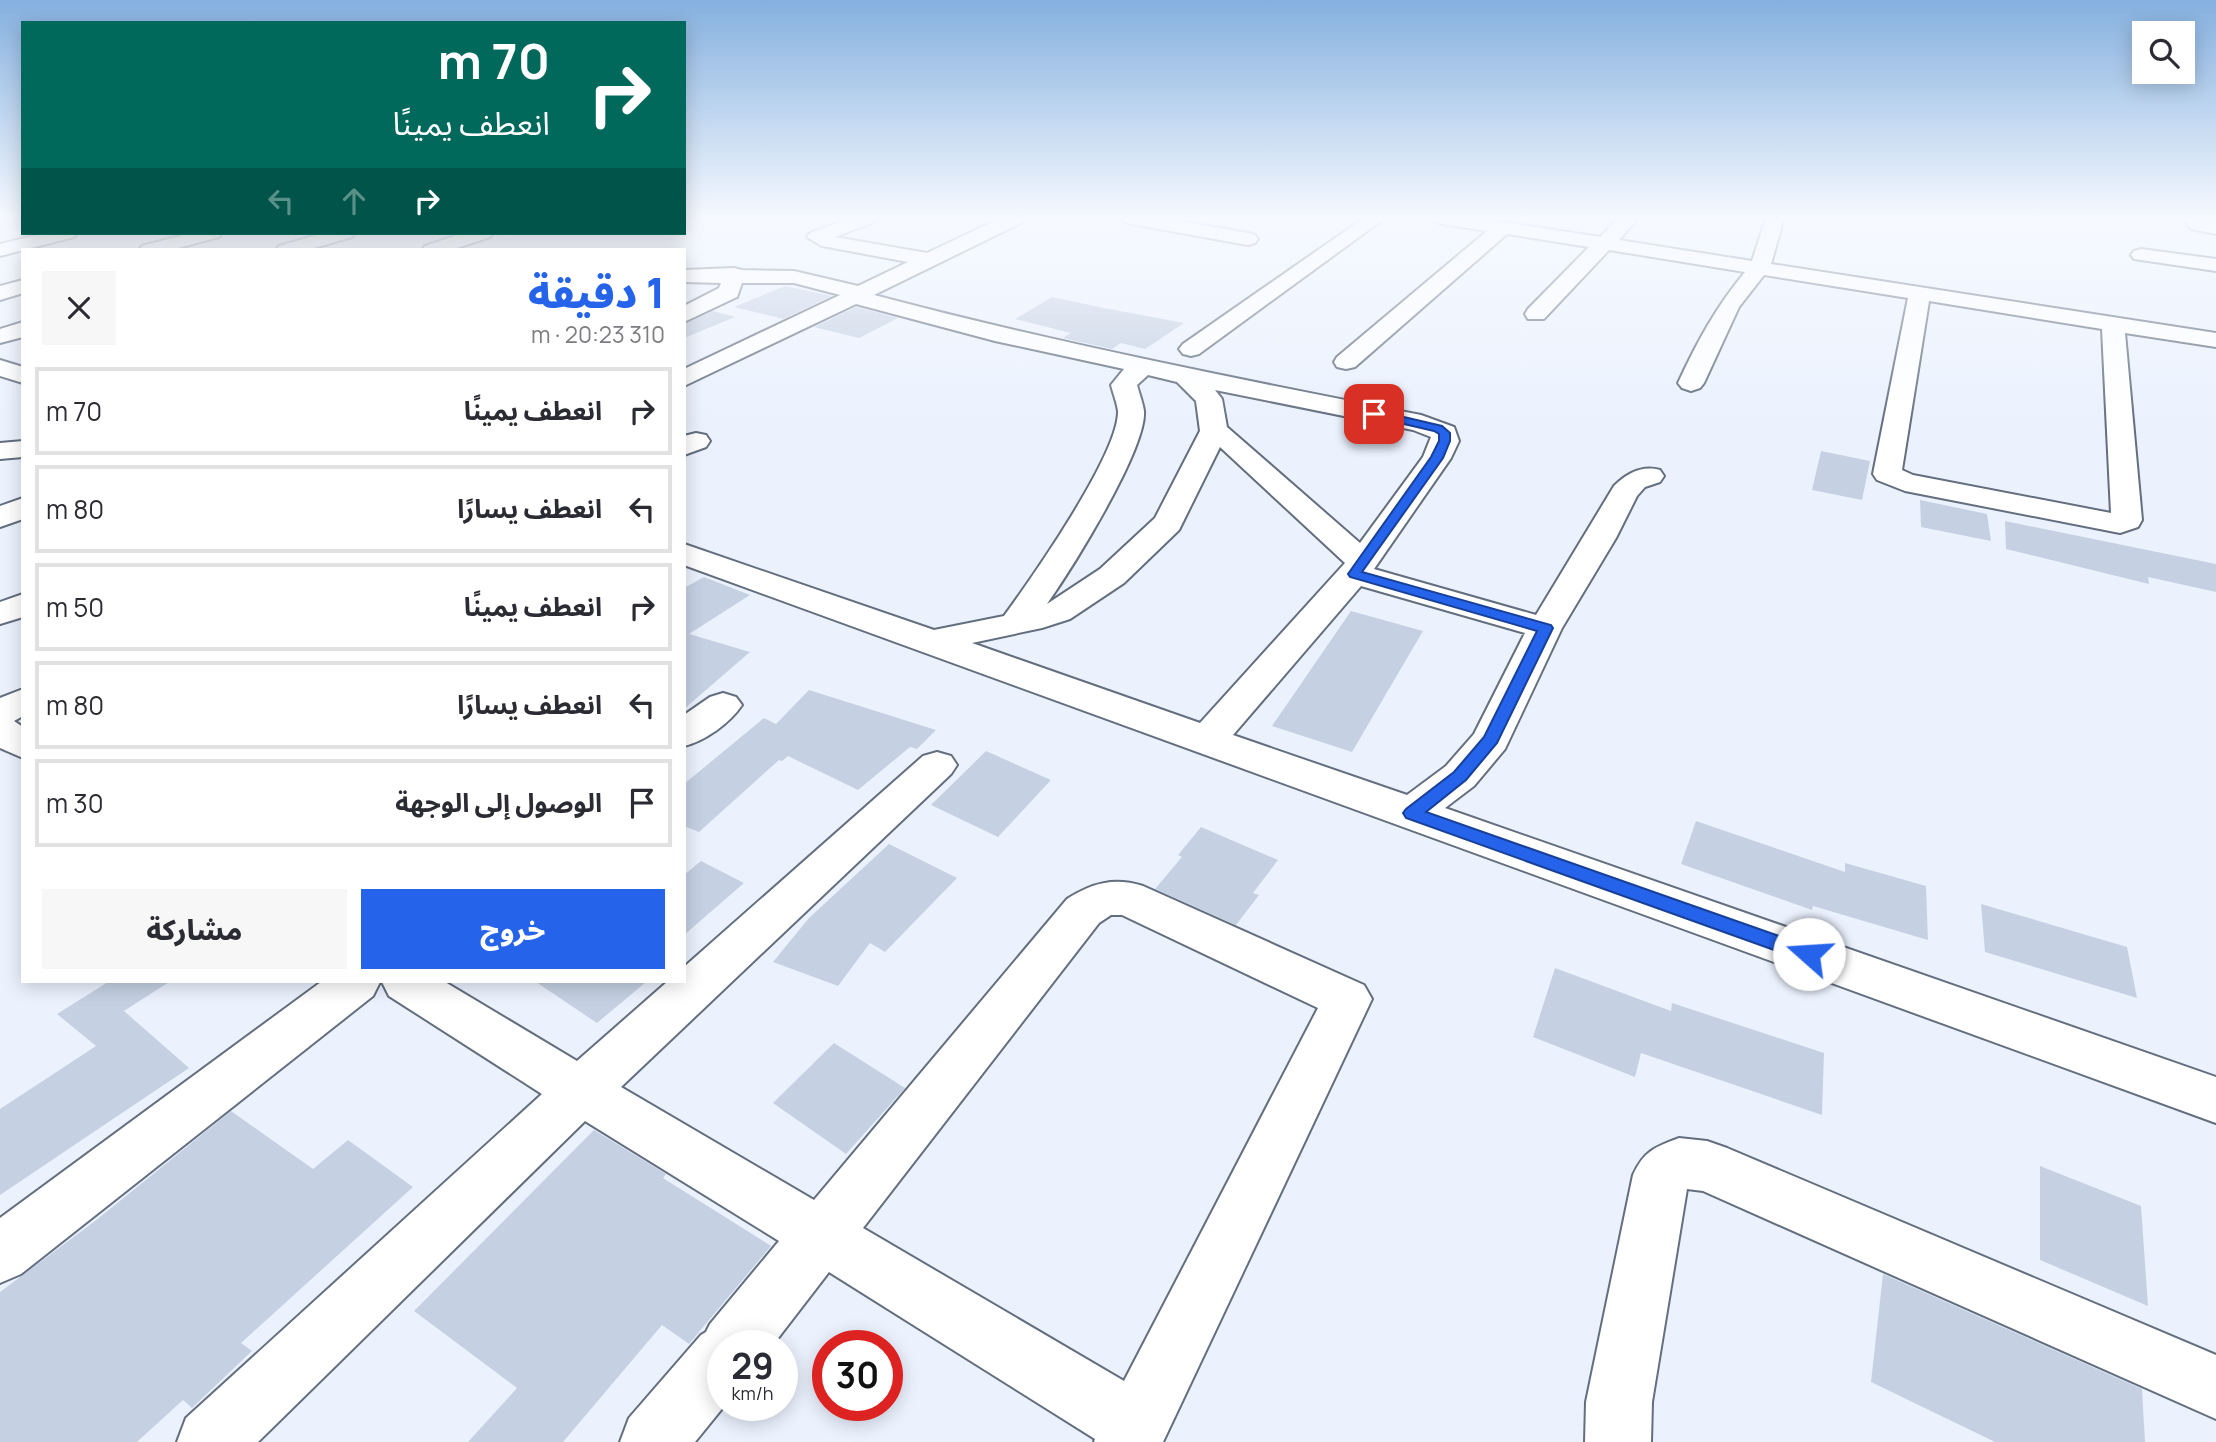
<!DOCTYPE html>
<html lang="ar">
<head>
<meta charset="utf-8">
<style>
  body { margin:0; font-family:Manrope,"Noto Sans Arabic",sans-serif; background:#f7f7f7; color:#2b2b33; direction:rtl; height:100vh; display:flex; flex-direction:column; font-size:26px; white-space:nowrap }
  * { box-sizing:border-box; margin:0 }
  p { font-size:23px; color:#7c7c81 }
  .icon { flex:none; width:38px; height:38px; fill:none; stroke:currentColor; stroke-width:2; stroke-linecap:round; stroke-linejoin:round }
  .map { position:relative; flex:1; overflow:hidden; direction:ltr }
  .panel { position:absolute; left:21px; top:248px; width:665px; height:735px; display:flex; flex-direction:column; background:#fff; border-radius:0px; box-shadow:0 4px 18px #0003; direction:rtl }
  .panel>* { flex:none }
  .top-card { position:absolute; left:21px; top:21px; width:665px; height:214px; border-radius:0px; box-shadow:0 4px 18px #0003; direction:rtl; background:#00695c; color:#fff; overflow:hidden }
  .buttons { position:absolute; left:2132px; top:21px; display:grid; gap:14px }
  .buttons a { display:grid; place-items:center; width:63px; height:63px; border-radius:0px; background:#fff; box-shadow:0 4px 18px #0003; font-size:35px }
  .speed { position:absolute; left:707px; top:1330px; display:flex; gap:14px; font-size:35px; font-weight:700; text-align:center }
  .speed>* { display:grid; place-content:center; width:91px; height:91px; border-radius:50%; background:#fff; box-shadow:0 4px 18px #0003; line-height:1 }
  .speed small { font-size:18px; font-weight:400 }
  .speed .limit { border:10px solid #d22; background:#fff; color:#111 }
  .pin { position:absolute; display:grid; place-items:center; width:60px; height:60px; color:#fff; margin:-30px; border-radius:14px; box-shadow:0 4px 10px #0006 }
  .me { position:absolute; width:77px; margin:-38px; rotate:289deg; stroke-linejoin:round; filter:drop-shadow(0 0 5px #0008) }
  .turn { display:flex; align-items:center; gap:24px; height:147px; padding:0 21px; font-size:32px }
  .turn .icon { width:91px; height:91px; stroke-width:2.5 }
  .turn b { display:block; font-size:49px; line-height:60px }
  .lanes { display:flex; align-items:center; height:66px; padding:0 21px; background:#0003; justify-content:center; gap:35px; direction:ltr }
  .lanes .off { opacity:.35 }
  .round { display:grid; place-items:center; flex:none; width:74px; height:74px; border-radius:0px; background:#f7f7f7 }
  .head { display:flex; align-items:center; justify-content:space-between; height:119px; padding:0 21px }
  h1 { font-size:42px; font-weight:800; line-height:52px; color:#2563eb }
  .cta { display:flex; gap:14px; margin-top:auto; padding:14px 21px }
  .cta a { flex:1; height:80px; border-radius:0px; background:#2563eb; color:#fff; font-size:28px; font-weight:800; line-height:80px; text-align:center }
  .cta a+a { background:#f7f7f7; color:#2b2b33 }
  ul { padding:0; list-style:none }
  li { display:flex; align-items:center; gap:21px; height:88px; margin:0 14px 10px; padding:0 7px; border:4px solid #e1e1e2; border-radius:0px }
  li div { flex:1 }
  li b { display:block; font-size:26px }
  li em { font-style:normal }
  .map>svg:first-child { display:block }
  .building { fill:#c5d1e3 }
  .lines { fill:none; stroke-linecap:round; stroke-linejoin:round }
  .minor-casing { stroke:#636e7f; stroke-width:4 }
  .minor { fill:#fff; fill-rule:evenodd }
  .route { fill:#2563eb; stroke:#184099; stroke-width:2 }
</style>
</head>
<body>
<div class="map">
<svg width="2216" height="1442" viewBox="0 0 2216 1442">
  <rect width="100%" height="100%" fill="#ebf2fe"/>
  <!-- building -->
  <g class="building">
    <polygon points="785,286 832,296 783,319 734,307"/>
    <polygon points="1052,297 1104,308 1184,323 1145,349 1121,343 1112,349 1063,338 1071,333 1015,319"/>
    <polygon points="856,307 898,318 859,338 814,327"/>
    <polygon points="713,311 735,317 684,338 684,324"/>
    <polygon points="1821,451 1870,461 1862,500 1812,490"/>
    <polygon points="1920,500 1987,514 1991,541 1921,527"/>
    <polygon points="2005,521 2216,564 2216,592 2148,577 2149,584 2006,549"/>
    <polygon points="704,577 750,595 689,634 750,652 684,709 684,588"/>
    <polygon points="1351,611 1423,631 1352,752 1272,726"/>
    <polygon points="809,690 936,730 917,749 910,747 858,790 788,756 782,761 779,760 699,832 684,826 684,784 764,718 776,724"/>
    <polygon points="986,751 1051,780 998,837 931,805"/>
    <polygon points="1696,821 1845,872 1845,863 1926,886 1928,940 1813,906 1812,910 1681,864"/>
    <polygon points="1201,827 1278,860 1253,893 1259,895 1236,925 1155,889 1182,857 1178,855"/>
    <polygon points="889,844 957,878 885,952 870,943 838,986 773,962 809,918"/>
    <polygon points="701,861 744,883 684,935 684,875"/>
    <polygon points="1981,904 2127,947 2137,998 1985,952"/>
    <polygon points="1555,968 1671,1011 1672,1003 1824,1053 1822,1115 1641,1053 1635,1077 1533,1037"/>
    <polygon points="108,982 169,982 124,1011 189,1068 0,1195 0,1109 96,1046 57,1014"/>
    <polygon points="536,982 646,982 597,1023"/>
    <polygon points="834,1043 905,1088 846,1154 773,1103"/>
    <polygon points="231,1111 313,1169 348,1140 413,1187 241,1343 252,1351 192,1408 183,1400 137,1442 0,1442 0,1292 95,1221"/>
    <polygon points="594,1130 666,1174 663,1178 771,1246 689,1344 662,1325 563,1442 468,1442 517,1388 414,1311"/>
    <polygon points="2040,1166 2141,1206 2148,1306 2040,1260"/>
    <polygon points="1883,1274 2142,1389 2145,1442 1995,1442 1871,1382"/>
  </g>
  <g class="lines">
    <!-- minor casing -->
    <g class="minor-casing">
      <g id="minor">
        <path d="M 850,218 L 876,218 L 874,222 L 835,237 L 927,253 L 1001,218 L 1025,218 L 1023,222 L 874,295 C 1055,343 1238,379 1421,415 L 1454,427 L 1459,441 L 1451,458 L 1374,569 L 1536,615 L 1614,486 C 1627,473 1642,465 1660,470 L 1664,476 L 1660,482 L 1645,487 L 1637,496 L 1616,538 L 1562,628 L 1505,749 L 1474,786 L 1445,808 L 2216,1077 L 2216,1123 L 684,565 L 684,544 L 934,630 L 1004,616 C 1031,579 1119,454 1118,411 C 1117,403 1113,393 1111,385 L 1124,369 L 995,341 L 856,304 L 684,386 L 684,369 L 840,295 L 794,283 L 742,283 L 737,297 L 684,322 L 684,306 L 719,288 L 721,283 L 684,282 L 684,270 L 734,268 L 742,270 L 794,271 L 858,286 L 908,262 L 822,246 L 807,237 L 810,233 ZM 1148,375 L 1177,382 L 1196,401 L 1200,431 L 1155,518 L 1100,569 L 1047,604 C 1071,570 1147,449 1144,411 C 1143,403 1139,393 1137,385 ZM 1215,390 L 1413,430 L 1431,437 L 1423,457 L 1360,543 L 1227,427 L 1222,399 ZM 1220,447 L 1345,563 L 1200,723 L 972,643 L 1042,628 L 1070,619 L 1124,583 L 1179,530 ZM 1361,586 L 1525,633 L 1474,734 L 1446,766 L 1407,795 L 1233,735 Z"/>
        <polygon points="1122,218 1162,218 1248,233 1255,235 1258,239 1255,243 1248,245 1131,224 1124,222"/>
        <polygon points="1364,218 1385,218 1199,354 1191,356 1183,354 1179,349 1183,344"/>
        <path d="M 1433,218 L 1477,218 L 1600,237 L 1619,218 L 1638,218 L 1619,240 L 1752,261 L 1766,218 L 1784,218 L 1771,264 L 2216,333 L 2216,347 L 2125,333 L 2142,520 L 2138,527 L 2120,533 L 1905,491 L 1877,480 L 1873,474 L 1908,298 L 1764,275 L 1739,307 L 1704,383 L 1700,388 L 1691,391 L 1682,388 L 1678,383 C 1697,342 1716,307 1745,272 L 1609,250 L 1544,319 L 1528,319 L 1525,314 L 1528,309 L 1589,247 L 1507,234 L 1355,367 L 1346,369 L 1337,367 L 1334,362 L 1337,357 L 1487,231 L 1442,224 L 1435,222 ZM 1929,301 L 2102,329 L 2111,513 L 1913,475 L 1902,470 Z"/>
        <polygon points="2183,218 2202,218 2216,222 2216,234 2191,229"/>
        <polygon points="45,233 77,233 74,237 0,256 0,244"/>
        <polygon points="191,233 222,233 219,237 171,250 139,250 142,246"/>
        <polygon points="324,233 355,233 352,237 307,250 276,250 279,246"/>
        <polygon points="464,233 493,233 490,237 451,250 422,250 425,246"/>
        <polygon points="2141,249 2216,259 2216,271 2134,259 2131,255 2134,251"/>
        <polygon points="23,280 23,293 0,300 0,286"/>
        <polygon points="23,322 23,337 0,343 0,329"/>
        <polygon points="0,360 23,367 23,383 0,376"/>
        <polygon points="696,433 706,435 710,441 706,447 684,455 684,436"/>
        <polygon points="23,441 23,457 0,459 0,443"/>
        <polygon points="23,498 23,519 0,527 0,506"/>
        <polygon points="23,594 23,617 0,624 0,602"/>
        <polygon points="23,689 23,716 14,721 23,727 23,758 0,748 0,698"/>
        <path d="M 723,693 L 736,697 L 742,705 C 730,723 705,741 684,746 L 684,715 L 710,697 Z"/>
        <path d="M 937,752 L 951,756 L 957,765 L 951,774 L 621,1087 L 814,1200 L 1067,899 C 1092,883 1114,877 1143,886 L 1364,985 L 1372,999 L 1163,1442 L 1094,1442 L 1095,1439 L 829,1272 L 772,1346 L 723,1346 L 725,1405 L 695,1442 L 620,1442 L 629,1418 L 701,1335 L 706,1332 L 710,1324 L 779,1241 L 585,1121 L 258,1442 L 177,1442 L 186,1418 L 542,1094 L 389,996 L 382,982 L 445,982 L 577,1061 L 667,982 L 684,982 L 684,967 L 923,756 ZM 1111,915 L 1122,915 L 1318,1008 L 1124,1381 L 863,1228 L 1099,923 Z"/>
        <polygon points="321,982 380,982 373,996 21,1274 0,1283 0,1218"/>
        <path d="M 1679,1138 L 1707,1141 L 1727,1148 L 2216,1355 L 2216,1419 L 1703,1191 L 1687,1189 L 1652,1402 L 1651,1442 L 1585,1442 L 1586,1402 L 1633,1175 C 1644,1151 1655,1147 1679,1138 Z"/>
      </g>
    </g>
    <!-- minor -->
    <use href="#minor" class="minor"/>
  </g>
  <!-- sky -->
  <linearGradient id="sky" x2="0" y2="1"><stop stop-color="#85b0df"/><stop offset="0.52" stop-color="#f6f9ff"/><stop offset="1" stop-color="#f6f9ff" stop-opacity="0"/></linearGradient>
  <rect width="2216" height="420" fill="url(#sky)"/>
  <!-- route -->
  <polygon class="route" points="1374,410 1442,426 1450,433 1450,441 1443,458 1362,572 1551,625 1553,628 1497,743 1466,780 1426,812 1816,949 1819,954 1816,960 1809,962 1802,960 1406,818 1403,813 1406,809 1454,772 1484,737 1537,631 1350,577 1348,574 1431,457 1439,441 1439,434 1434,431 1370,416 1368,414"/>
</svg>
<div class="buttons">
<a><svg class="icon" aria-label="search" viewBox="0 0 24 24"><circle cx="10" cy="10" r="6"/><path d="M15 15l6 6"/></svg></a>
</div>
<div class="speed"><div>29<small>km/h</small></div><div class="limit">30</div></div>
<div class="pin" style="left:1374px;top:414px;background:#d93025"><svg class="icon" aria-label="arrive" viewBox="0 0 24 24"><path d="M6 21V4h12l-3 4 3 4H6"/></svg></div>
<svg class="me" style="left:1809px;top:954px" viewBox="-20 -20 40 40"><circle r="19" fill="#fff"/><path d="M0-13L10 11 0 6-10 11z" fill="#2563eb"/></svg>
<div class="top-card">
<div class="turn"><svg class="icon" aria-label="right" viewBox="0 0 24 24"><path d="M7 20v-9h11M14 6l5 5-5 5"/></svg><div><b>70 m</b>انعطف يمينًا</div></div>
<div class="lanes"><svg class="icon off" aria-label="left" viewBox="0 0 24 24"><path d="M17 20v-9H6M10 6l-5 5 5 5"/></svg><svg class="icon off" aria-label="ahead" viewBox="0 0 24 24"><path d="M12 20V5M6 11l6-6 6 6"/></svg><svg class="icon" aria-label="right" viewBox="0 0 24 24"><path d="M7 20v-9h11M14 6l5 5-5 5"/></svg></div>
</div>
<section class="panel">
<div class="head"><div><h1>1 دقيقة</h1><p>310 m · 20:23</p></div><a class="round"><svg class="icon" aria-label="close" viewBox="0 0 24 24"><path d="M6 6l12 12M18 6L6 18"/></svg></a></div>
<ul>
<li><svg class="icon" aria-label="right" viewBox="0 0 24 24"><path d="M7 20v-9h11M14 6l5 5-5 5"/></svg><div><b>انعطف يمينًا</b></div><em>70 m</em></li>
<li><svg class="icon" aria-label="left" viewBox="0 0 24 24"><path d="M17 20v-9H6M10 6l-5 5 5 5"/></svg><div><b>انعطف يسارًا</b></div><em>80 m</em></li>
<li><svg class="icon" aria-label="right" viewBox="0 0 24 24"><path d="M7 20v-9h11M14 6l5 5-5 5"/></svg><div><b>انعطف يمينًا</b></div><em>50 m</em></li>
<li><svg class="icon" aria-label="left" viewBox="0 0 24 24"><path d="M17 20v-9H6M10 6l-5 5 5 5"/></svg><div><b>انعطف يسارًا</b></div><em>80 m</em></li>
<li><svg class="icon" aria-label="arrive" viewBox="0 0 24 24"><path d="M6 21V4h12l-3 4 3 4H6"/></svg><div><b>الوصول إلى الوجهة</b></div><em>30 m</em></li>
</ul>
<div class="cta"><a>خروج</a><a>مشاركة</a></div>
</section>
</div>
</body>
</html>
